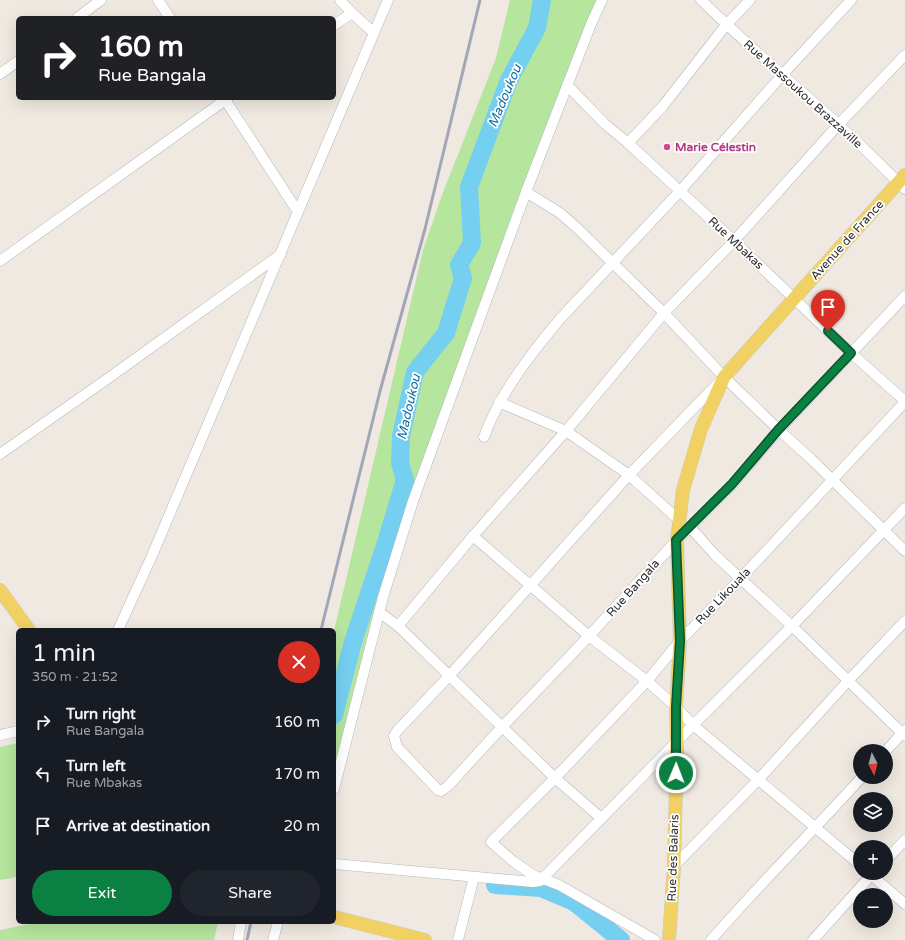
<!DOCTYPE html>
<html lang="en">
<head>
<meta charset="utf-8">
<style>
  body { margin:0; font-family:"Varela Round",sans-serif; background:#20242c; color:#f1f3f6; height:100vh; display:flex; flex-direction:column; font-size:15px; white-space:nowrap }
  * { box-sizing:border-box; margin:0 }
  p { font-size:13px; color:#9ea1a6 }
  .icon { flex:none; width:22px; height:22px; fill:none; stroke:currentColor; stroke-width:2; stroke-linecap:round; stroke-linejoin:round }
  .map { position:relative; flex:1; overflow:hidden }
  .panel { position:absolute; left:16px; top:628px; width:320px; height:296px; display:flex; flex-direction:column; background:#171b24; border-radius:6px; box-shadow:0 4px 16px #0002 }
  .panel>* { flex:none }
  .hud { position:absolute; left:16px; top:16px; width:320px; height:84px; border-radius:6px; box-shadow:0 4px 16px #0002; background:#202124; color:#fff; overflow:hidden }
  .needle { width:26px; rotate:174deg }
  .controls { position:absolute; left:853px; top:744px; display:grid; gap:8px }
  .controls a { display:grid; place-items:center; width:40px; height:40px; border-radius:50%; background:#171b24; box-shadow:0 4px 16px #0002; font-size:20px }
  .pin { position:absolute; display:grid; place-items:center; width:34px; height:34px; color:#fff; margin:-41px -17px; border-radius:50% 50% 50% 0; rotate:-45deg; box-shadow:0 0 4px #0007 }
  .pin .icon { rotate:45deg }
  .me { position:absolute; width:44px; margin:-22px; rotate:1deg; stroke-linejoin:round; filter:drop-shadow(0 0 3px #0008) }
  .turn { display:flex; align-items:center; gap:14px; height:84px; padding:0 16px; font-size:18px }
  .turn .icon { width:52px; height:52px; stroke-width:2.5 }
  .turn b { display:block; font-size:28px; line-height:34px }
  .round { display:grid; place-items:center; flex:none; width:42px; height:42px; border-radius:21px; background:#20242c }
  .headline { display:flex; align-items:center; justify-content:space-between; height:68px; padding:0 16px }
  h1 { font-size:24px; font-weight:600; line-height:30px }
  .primary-button { display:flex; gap:8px; margin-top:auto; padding:8px 16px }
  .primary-button a { flex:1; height:46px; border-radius:24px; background:#0b8043; color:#fff; font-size:16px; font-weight:600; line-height:46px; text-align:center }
  .primary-button a+a { background:#20242c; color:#f1f3f6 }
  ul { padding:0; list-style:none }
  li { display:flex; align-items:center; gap:12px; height:52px; padding:0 16px }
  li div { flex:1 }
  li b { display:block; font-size:15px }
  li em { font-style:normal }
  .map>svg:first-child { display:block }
  .green { fill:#b6e59e }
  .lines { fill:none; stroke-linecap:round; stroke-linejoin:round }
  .river { stroke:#75cff0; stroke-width:18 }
  .minor-casing { stroke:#b4b7c1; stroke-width:11 }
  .major-casing { stroke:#c9c9c9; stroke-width:14 }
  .minor { stroke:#fff; stroke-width:10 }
  .major { stroke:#f2d163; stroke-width:13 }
  .rail { stroke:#a3a6b8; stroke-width:3 }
  .route-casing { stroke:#07532c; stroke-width:10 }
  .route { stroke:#0b8043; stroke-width:7 }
  .hotel-dot { fill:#d1479c; stroke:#fff; stroke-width:1.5 }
  .labels { text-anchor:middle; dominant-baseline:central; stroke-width:3.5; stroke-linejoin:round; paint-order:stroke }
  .street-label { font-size:12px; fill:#2e2e2e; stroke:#fff }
  .hotel-label { font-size:12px; font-weight:bold; fill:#b23c85; stroke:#fff; text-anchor:start }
  .water-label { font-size:13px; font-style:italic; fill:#0d6fa3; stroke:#fff }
</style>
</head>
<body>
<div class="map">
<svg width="905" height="940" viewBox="0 0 905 940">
  <rect width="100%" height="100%" fill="#efe9e1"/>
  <!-- green -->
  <g class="green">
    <polygon points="510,0 600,0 401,538 334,783 334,631 423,250 442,195 496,58"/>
    <polygon points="18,743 18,877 0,880 0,747"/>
    <polygon points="39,922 218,922 214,940 0,940 0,930"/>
  </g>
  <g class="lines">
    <!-- river -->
    <g class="river">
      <polyline points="334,715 353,642 387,539 405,480 400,463 401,436 415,372 446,333 463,278 459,265 472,243 469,187 509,80 537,28 542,0"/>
      <polyline points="495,885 541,888 574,902 621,940"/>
    </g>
    <!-- minor casing -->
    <g class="minor-casing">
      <g id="minor">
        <polyline points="158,0 170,18"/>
        <polyline points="340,0 352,13 374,33"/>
        <path d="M 701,0 C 745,43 791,82 837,123 C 860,144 883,167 905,189"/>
        <polyline points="77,18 101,0"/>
        <polyline points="334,25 352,13"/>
        <polyline points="0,74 18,61"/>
        <polyline points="567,85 605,124 628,143 734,241 851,353 905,401"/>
        <polyline points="224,98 298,212"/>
        <polyline points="628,143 663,106 726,25 750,0"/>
        <polyline points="526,192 560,213 576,227 664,313 724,377 779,430 810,458 905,551"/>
        <polyline points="0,261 228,98"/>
        <polyline points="720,381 629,475 450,675 397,731 394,736 397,747 438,790 441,791 448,786 503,726 589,636 677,540 732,485 779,430 905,296"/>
        <polyline points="499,402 566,431 629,475 679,520"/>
        <path d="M 484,437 C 500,393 530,355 560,319 L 680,191 L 783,74 L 851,0"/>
        <polyline points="0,454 110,377 281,254"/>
        <polyline points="690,527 716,556 792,626 905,736"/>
        <polyline points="473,536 589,636 647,681 676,707 693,725 860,865"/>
        <polyline points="379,612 398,626 473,536 566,431 664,313 734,241 838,125 905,55"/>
        <polyline points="398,626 555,778 601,818"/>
        <polyline points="118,630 151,558 388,0"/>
        <polyline points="0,735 18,731"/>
        <polyline points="886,751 905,730"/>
        <polyline points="334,789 383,597 413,501 526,192 591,24 602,0"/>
        <polyline points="886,860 905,840"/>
        <polyline points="334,864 533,882 540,881 693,725 792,626 905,508"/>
        <polyline points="674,866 758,780 848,681 905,621"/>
        <polyline points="869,873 905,904"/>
        <polyline points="238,940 241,922"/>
        <polyline points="273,940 278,922"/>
        <polyline points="458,940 474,877"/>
        <polyline points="655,940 559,885 533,875 514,862 491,842 555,778 647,681 680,641 741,578 905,402"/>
        <path d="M 711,940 C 760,884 812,832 862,777"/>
        <polyline points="813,940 873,873"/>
      </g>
    </g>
    <!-- major casing -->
    <g class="major-casing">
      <g id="major">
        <polyline points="0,590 29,630"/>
        <polyline points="334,917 425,940"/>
        <polyline points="669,940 674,866 677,742 676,707 680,641 677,540 683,490 701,429 724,377 905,175"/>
      </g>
    </g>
    <!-- minor -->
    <use href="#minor" class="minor"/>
    <!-- major -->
    <use href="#major" class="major"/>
    <!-- rail -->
    <g class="rail">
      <polyline points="321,630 380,391 425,229 480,0"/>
      <polyline points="247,940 251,922"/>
    </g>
  </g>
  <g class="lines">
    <!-- route casing -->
    <g class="route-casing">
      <polyline id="route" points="676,773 676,707 680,641 676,540 732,484 778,430 851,353 828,331"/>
    </g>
    <!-- route -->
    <use href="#route" class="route"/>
  </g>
  <!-- markers -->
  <circle class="hotel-dot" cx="667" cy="147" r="4"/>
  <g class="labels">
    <!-- street labels -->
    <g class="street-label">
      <text transform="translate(803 94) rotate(42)">Rue Massoukou Brazzaville</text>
      <text transform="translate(847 240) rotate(-48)">Avenue de France</text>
      <text transform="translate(736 243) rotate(43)">Rue Mbakas</text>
      <text transform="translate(633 588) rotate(-48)">Rue Bangala</text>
      <text transform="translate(723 596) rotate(-46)">Rue Likouala</text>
      <text transform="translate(673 858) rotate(-88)">Rue des Balaris</text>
    </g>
    <!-- hotel labels -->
    <g class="hotel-label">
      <text x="675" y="147">Marie Célestin</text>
    </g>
    <!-- water labels -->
    <g class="water-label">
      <text transform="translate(505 96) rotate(-67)">Madoukou</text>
      <text transform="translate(409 407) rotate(-77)">Madoukou</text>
    </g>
  </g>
</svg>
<div class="controls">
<a><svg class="needle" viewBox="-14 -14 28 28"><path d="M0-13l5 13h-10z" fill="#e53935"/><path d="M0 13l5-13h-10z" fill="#9ea1a6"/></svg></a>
<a><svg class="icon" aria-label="layers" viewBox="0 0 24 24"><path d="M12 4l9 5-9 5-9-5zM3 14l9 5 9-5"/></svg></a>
<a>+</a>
<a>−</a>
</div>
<div class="pin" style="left:828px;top:331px;background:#d93025"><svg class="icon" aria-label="arrive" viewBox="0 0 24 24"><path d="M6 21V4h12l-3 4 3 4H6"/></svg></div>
<svg class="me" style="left:676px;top:773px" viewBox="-20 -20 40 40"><circle r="17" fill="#0b8043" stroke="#fff" stroke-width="3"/><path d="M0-11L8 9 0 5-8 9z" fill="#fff"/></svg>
<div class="hud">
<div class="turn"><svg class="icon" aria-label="right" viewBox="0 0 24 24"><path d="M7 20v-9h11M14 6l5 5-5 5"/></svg><div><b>160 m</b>Rue Bangala</div></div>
</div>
<section class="panel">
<div class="headline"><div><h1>1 min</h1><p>350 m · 21:52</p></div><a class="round" style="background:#d93025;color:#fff"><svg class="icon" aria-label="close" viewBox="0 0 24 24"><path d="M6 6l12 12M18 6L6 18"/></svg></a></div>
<ul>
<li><svg class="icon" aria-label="right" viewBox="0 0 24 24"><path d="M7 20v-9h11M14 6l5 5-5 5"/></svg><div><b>Turn right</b><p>Rue Bangala</p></div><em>160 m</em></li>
<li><svg class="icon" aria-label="left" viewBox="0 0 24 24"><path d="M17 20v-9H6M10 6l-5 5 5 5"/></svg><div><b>Turn left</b><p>Rue Mbakas</p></div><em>170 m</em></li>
<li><svg class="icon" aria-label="arrive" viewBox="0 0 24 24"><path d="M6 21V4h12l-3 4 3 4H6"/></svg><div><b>Arrive at destination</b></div><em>20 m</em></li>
</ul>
<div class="primary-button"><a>Exit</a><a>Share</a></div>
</section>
</div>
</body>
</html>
